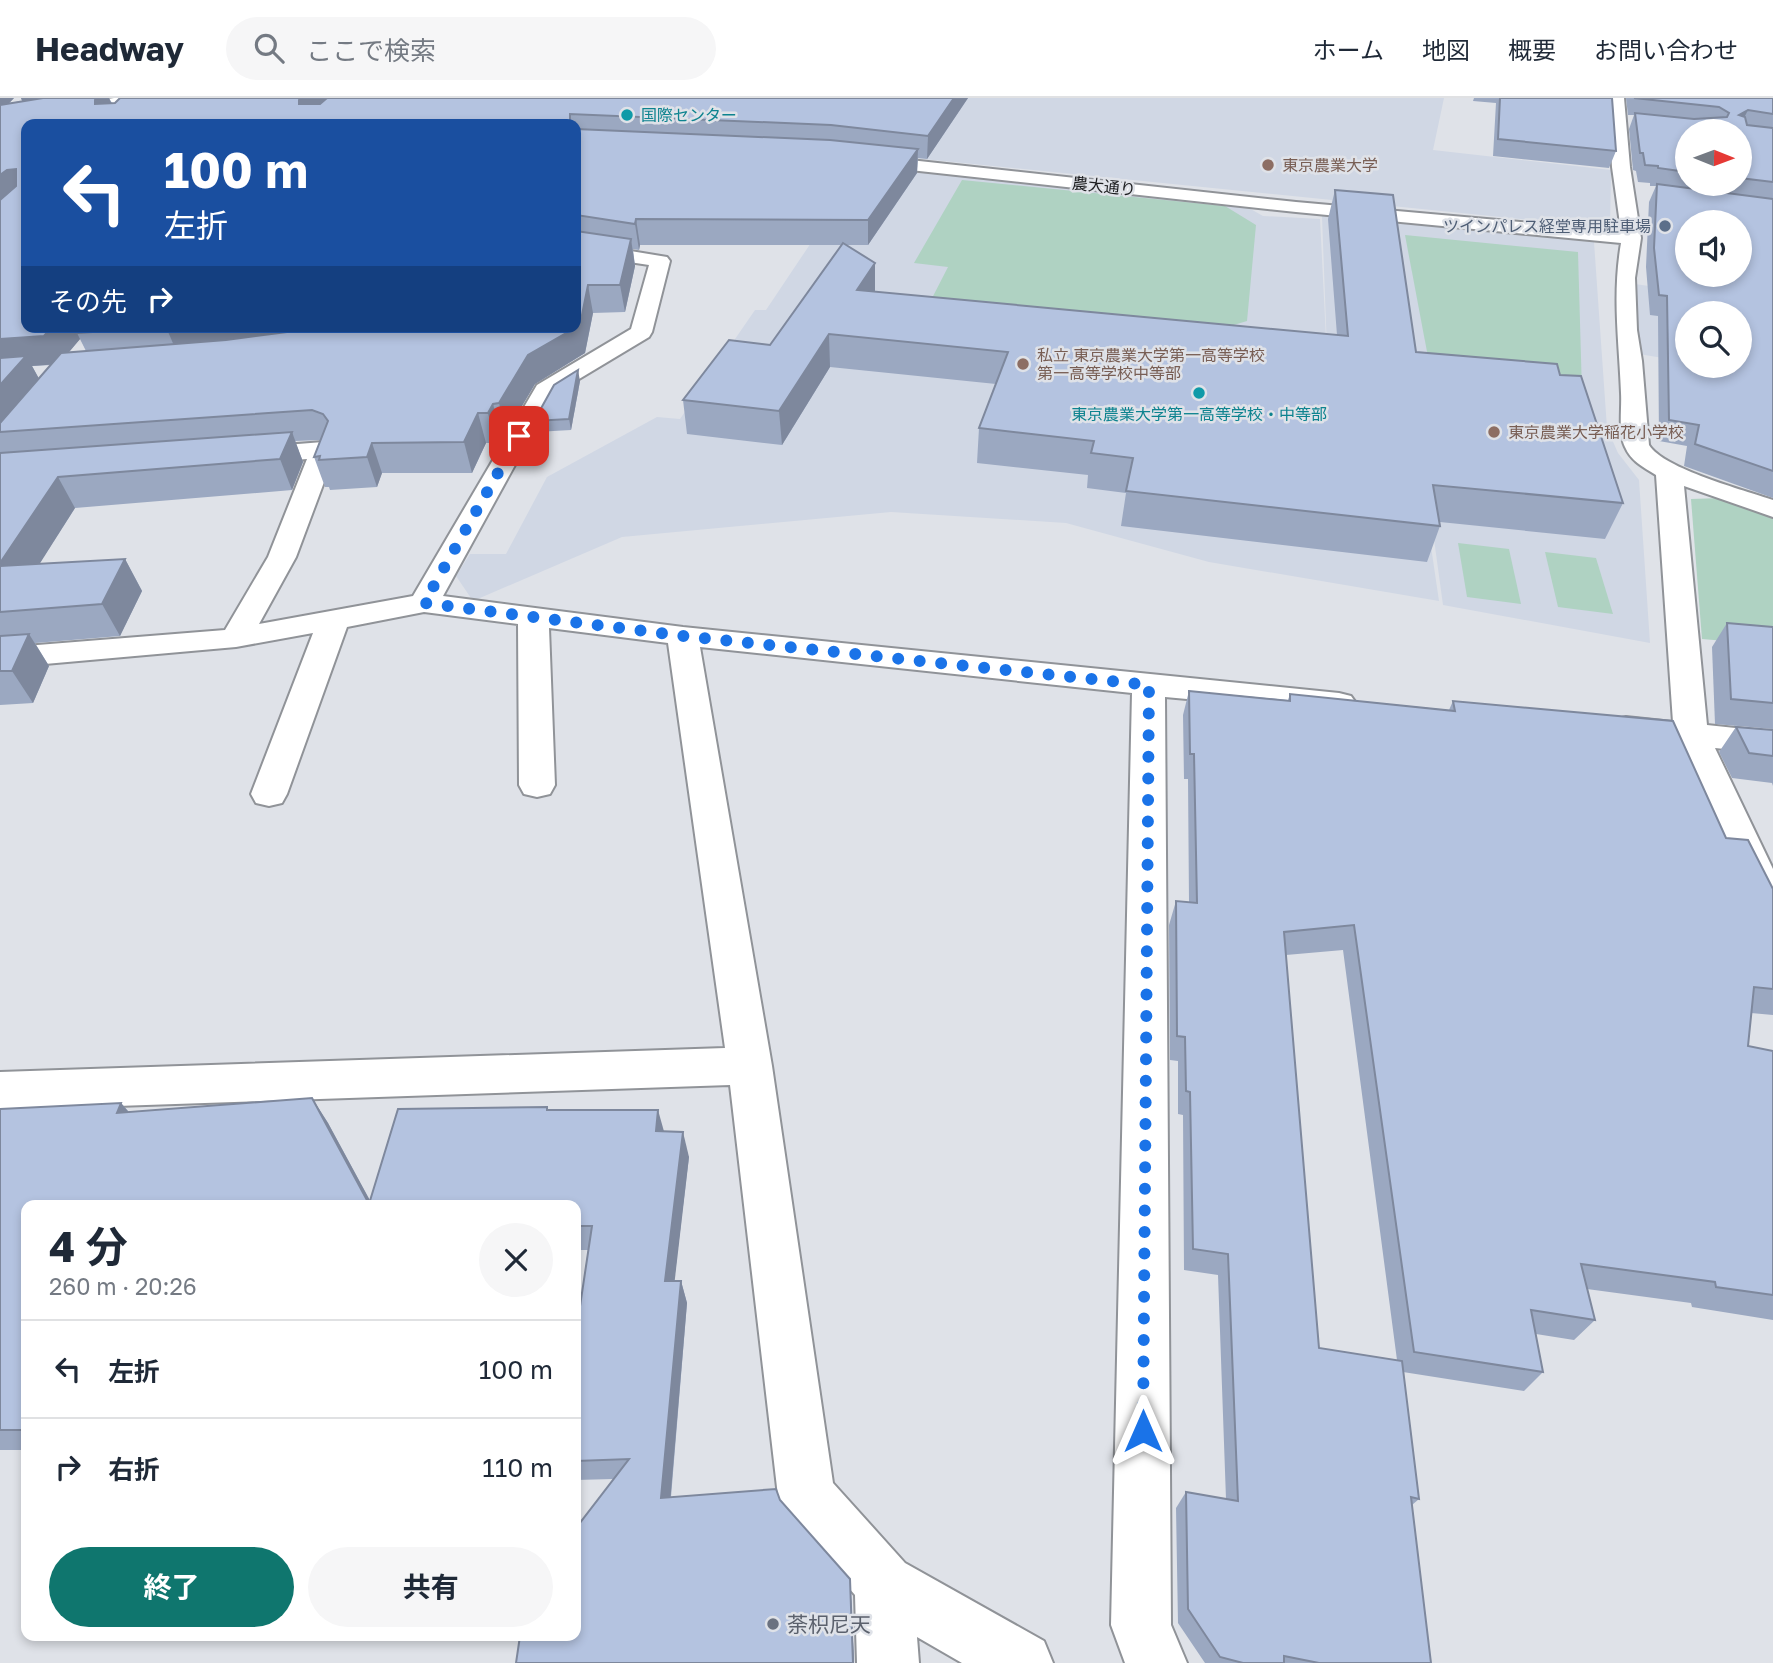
<!DOCTYPE html>
<html lang="ja">
<head>
<meta charset="utf-8">
<style>
  body { margin:0; font-family:"Golos Text","Noto Sans JP",sans-serif; background:#f6f6f7; color:#1f2937; height:100vh; display:flex; flex-direction:column; font-size:26px; white-space:nowrap }
  * { box-sizing:border-box; margin:0 }
  p { font-size:23px; color:#747a83 }
  .icon { flex:none; width:38px; height:38px; fill:none; stroke:currentColor; stroke-width:2; stroke-linecap:round; stroke-linejoin:round }
  .map { position:relative; flex:1; overflow:hidden }
  .side { position:absolute; left:21px; top:1102px; width:560px; height:441px; display:flex; flex-direction:column; background:#fff; border-radius:14px; box-shadow:0 4px 10px #0003 }
  .side>* { flex:none }
  .hud { position:absolute; left:21px; top:21px; width:560px; height:214px; border-radius:14px; box-shadow:0 4px 10px #0003; background:#1a4fa0; color:#fff; overflow:hidden }
  .needle { width:46px; rotate:91deg }
  .controls { position:absolute; left:1675px; top:21px; display:grid; gap:14px }
  .controls a { display:grid; place-items:center; width:77px; height:77px; border-radius:50%; background:#fff; box-shadow:0 4px 10px #0003; font-size:35px }
  .pin { position:absolute; display:grid; place-items:center; width:60px; height:60px; color:#fff; margin:-30px; border-radius:14px; box-shadow:0 4px 10px #0006 }
  .me { position:absolute; width:77px; margin:-38px; rotate:0deg; stroke-linejoin:round; filter:drop-shadow(0 0 5px #0008) }
  .turn { display:flex; align-items:center; gap:24px; height:147px; padding:0 28px; font-size:32px }
  .turn .icon { width:91px; height:91px; stroke-width:2.5 }
  .turn b { display:block; font-size:49px; line-height:60px }
  .then { display:flex; align-items:center; height:66px; padding:0 28px; background:#0003; gap:14px; font-size:26px }
  .round { display:grid; place-items:center; flex:none; width:74px; height:74px; border-radius:37px; background:#f6f6f7 }
  .overview { display:flex; align-items:center; justify-content:space-between; height:119px; padding:0 28px }
  h1 { font-size:42px; font-weight:700; line-height:52px }
  .button { display:flex; gap:14px; margin-top:auto; padding:14px 28px }
  .button a { flex:1; height:80px; border-radius:42px; background:#0f766e; color:#fff; font-size:28px; font-weight:700; line-height:80px; text-align:center }
  .button a+a { background:#f6f6f7; color:#1f2937 }
  ul { padding:0; list-style:none }
  li { display:flex; align-items:center; gap:21px; height:98px; padding:0 28px; border-top:2px solid #e0e1e3 }
  li div { flex:1 }
  li b { display:block; font-size:26px }
  li em { font-style:normal }
  header { display:flex; align-items:center; gap:42px; box-sizing:border-box; height:98px; padding:0 35px; background:#fff; border-bottom:2px solid #e0e1e3 }
  header strong { font-size:33px }
  nav { display:flex; gap:38px; margin-inline-start:auto; font-size:24px }
  .search { width:490px; height:63px; background:#f6f6f7; display:flex; align-items:center; gap:18px; box-sizing:border-box; padding:0 24px; border-radius:38px; color:#747a83; font-size:26px }
  .map>svg:first-child { display:block }
  .built { fill:#d0d7e4 }
  .green { fill:#afd2c2 }
  .lines { fill:none; stroke-linecap:round; stroke-linejoin:round }
  .minor-casing { stroke:#909398; stroke-width:4 }
  .tertiary-casing { stroke:#909398; stroke-width:4 }
  .minor { fill:#fff; fill-rule:evenodd }
  .tertiary { fill:#fff; fill-rule:evenodd }
  .wall { fill:#9ba8c1; fill-rule:evenodd }
  .shaded-wall { fill:#7e889d }
  .building { fill:#b4c3e0; stroke:#7e889d; stroke-width:2; fill-rule:evenodd }
  .route { stroke:#1a73e8; stroke-width:12; stroke-dasharray:0 21.6 }
  .culture-dot { fill:#0f9aa8; stroke:#dfe2e8; stroke-width:2.5 }
  .education-dot { fill:#8d6e63; stroke:#dfe2e8; stroke-width:2.5 }
  .service-dot { fill:#5c6f8a; stroke:#dfe2e8; stroke-width:2.5 }
  .worship-dot { fill:#6b7280; stroke:#dfe2e8; stroke-width:2.5 }
  .labels { text-anchor:middle; dominant-baseline:central; stroke-width:5; stroke-linejoin:round; paint-order:stroke }
  .far-culture-label { font-size:16px; fill:#0d838f; stroke:#dfe2e8; text-anchor:start }
  .far-education-label { font-size:16px; fill:#785e54; stroke:#dfe2e8; text-anchor:start }
  .far-street-label { font-size:16px; fill:#1c1d1f; stroke:#dfe2e8 }
  .far-service-label { font-size:16px; fill:#4e5e75; stroke:#dfe2e8; text-anchor:end }
  .near-worship-label { font-size:21px; fill:#5b616d; stroke:#dfe2e8; text-anchor:start }
</style>
</head>
<body>
<header>
<strong>Headway</strong>
<div class="search"><svg class="icon" aria-label="search" viewBox="0 0 24 24"><circle cx="10" cy="10" r="6"/><path d="M15 15l6 6"/></svg>ここで検索</div>
<nav><a>ホーム</a><a>地図</a><a>概要</a><a>お問い合わせ</a></nav>
</header>
<div class="map">
<svg width="1773" height="1565" viewBox="0 0 1773 1565">
  <rect width="100%" height="100%" fill="#dfe2e8"/>
  <!-- built -->
  <g class="built">
    <polygon points="370,0 1444,0 1433,52 1611,72 1610,130 576,26 337,26"/>
    <polygon points="828,62 1247,109 1263,118 1320,121 1328,280 1322,118 1594,144 1607,330 1618,355 1639,382 1650,545 1443,507 1420,339 1415,339 1439,503 1209,464 1066,425 891,414 622,439 473,503 456,478 470,456 506,456 547,379 657,319 680,321 755,212 766,212 851,85"/>
    <polygon points="1635,186 1773,206 1740,268 1740,215 1687,215 1687,264 1639,256"/>
  </g>
  <!-- green -->
  <g class="green">
    <polygon points="962,82 1225,108 1256,127 1247,223 1197,238 929,206 948,169 914,165"/>
    <polygon points="1405,137 1578,154 1582,294 1431,275"/>
    <polygon points="1722,400 1773,417 1773,547 1702,541 1691,401"/>
    <polygon points="1458,445 1509,451 1521,506 1467,499"/>
    <polygon points="1545,454 1596,460 1613,516 1558,509"/>
  </g>
  <g class="lines">
    <!-- minor casing -->
    <g class="minor-casing">
      <g id="minor">
        <path d="M 1608,0 L 1624,0 L 1630,69 L 1641,140 L 1635,180 L 1637,232 L 1642,263 L 1649,347 C 1664,371 1744,392 1773,402 L 1773,419 L 1684,388 L 1707,627 L 1773,634 L 1773,656 L 1715,650 L 1773,771 L 1773,827 L 1759,822 L 1753,812 L 1679,646 L 1614,638 L 1609,630 L 1614,622 L 1626,619 L 1673,624 L 1656,377 C 1643,369 1631,363 1625,349 C 1618,335 1622,311 1621,295 C 1619,243 1612,198 1621,145 L 1296,114 L 864,67 L 856,62 L 864,57 L 1296,104 L 1621,133 L 1612,69 Z"/>
        <polygon points="576,144 667,159 670,163 652,234 649,239 554,296 443,498 683,529 1339,595 1351,598 1356,605 1351,612 1339,615 1165,599 1171,1527 1187,1565 1125,1565 1111,1527 1132,595 700,549 772,968 833,1385 905,1465 1044,1543 1053,1565 962,1565 917,1539 919,1565 857,1565 855,1497 786,1418 778,1398 730,987 0,1012 0,974 725,950 668,545 549,530 555,687 550,696 537,699 524,696 519,687 518,526 424,514 347,529 287,696 282,705 269,708 256,705 251,696 313,535 236,549 0,570 0,550 225,532 268,459 307,361 246,366 237,363 233,358 237,353 246,350 323,344 332,347 336,352 296,459 259,526 413,498 537,287 631,231 649,167 576,156"/>
      </g>
    </g>
    <!-- tertiary casing -->
    <g class="tertiary-casing">
      <polygon id="tertiary" points="114,0 150,0 142,5 0,28 0,18"/>
    </g>
    <!-- minor -->
    <use href="#minor" class="minor"/>
    <!-- tertiary -->
    <use href="#tertiary" class="tertiary"/>
  </g>
  <!-- wall -->
  <g class="wall">
    <path d="M 0,0 L 14,0 L 9,5 L 22,3 L 21,0 L 109,0 L 112,5 L 115,5 L 120,0 L 968,0 L 927,61 L 918,60 L 917,75 L 868,147 L 847,147 L 875,194 L 1337,237 L 1328,121 L 1335,92 L 1416,254 L 1560,277 L 1623,405 L 1605,441 L 1440,424 L 1440,428 L 1427,464 L 1121,428 L 1126,395 L 1087,390 L 1088,377 L 977,365 L 979,330 L 996,286 L 830,269 L 782,347 L 687,336 L 683,302 L 770,247 L 842,147 L 640,147 L 639,152 L 633,151 L 635,168 L 625,214 L 593,215 L 585,255 L 535,286 L 506,335 L 501,335 L 495,345 L 486,345 L 472,375 L 382,375 L 377,389 L 330,392 L 329,389 L 325,389 L 314,359 L 320,342 L 295,343 L 303,364 L 292,392 L 75,410 L 39,466 L 125,461 L 142,493 L 120,538 L 35,545 L 49,568 L 33,605 L 0,607 ZM 26,26 L 576,26 L 576,229 L 26,229 ZM 80,241 L 86,253 L 69,254 ZM 51,267 L 39,281 L 32,268 Z"/>
    <polygon points="1474,0 1612,0 1616,53 1609,70 1493,58 1496,5 1473,3"/>
    <path d="M 1626,0 L 1773,0 L 1773,400 L 1684,368 L 1687,348 L 1659,343 L 1658,218 L 1650,217 L 1646,169 L 1649,104 L 1656,88 L 1650,88 L 1650,85 L 1638,84 L 1636,73 L 1633,72 L 1629,31 L 1634,17 L 1628,17 ZM 1687,33 L 1740,33 L 1740,86 L 1687,86 Z"/>
    <polygon points="580,283 571,332 536,334 534,323"/>
    <polygon points="1727,525 1773,529 1773,631 1715,626 1712,549"/>
    <path d="M 1189,593 L 1288,602 L 1290,596 L 1449,612 L 1453,603 L 1726,740 L 1773,791 L 1773,917 L 1751,915 L 1748,948 L 1773,953 L 1773,1222 L 1692,1209 L 1691,1205 L 1587,1191 L 1595,1222 L 1574,1242 L 1536,1236 L 1543,1274 L 1524,1293 L 1403,1274 L 1419,1401 L 1412,1407 L 1431,1565 L 1205,1565 L 1178,1525 L 1176,1410 L 1186,1394 L 1226,1401 L 1218,1177 L 1184,1172 L 1183,1017 L 1178,1016 L 1178,963 L 1170,962 L 1169,827 L 1176,803 L 1189,804 L 1188,681 L 1184,681 L 1183,617 ZM 1343,852 L 1397,1262 L 1319,1250 L 1286,857 Z"/>
    <polygon points="1736,629 1773,632 1773,688 1772,685 1732,680 1719,654"/>
    <polygon points="312,1000 328,1025 370,1103 548,1012 664,1033 689,1059 674,1183 681,1183 687,1205 671,1399 780,1402 850,1481 854,1565 516,1565 613,1381 576,1382 576,1235 588,1152 576,1152 576,1108 26,1108 26,1352 0,1352 0,1011 121,1005 129,1014"/>
  </g>
  <!-- shaded-wall -->
  <g class="shaded-wall">
    <polygon points="0,0 14,0 0,15"/>
    <polygon points="21,0 109,0 114,12 26,11"/>
    <polygon points="302,0 337,0 306,26 299,6 299,2"/>
    <polygon points="954,0 968,0 927,61 928,38"/>
    <polygon points="1748,12 1740,28 1739,17"/>
    <polygon points="918,51 917,75 868,147 868,122"/>
    <polygon points="16,71 26,92 0,112 0,77 7,72"/>
    <polygon points="636,121 640,147 639,152 635,126"/>
    <polygon points="631,141 635,168 625,214 620,187"/>
    <polygon points="875,165 875,195 857,192"/>
    <polygon points="588,187 593,215 585,255 535,286 506,335 499,305 528,257"/>
    <polygon points="52,229 91,229 77,235 80,241 59,266 32,268 42,286 0,334 0,241"/>
    <polygon points="166,229 405,229 178,257"/>
    <polygon points="829,236 830,269 782,347 779,313"/>
    <polygon points="578,272 580,283 571,332 569,321"/>
    <polygon points="493,306 501,335 495,345 488,315"/>
    <polygon points="478,315 486,345 472,375 464,344"/>
    <polygon points="292,334 303,364 292,392 280,361"/>
    <polygon points="372,345 382,375 377,389 367,359"/>
    <polygon points="58,379 75,410 18,500 0,471 0,465"/>
    <polygon points="125,461 142,493 120,538 102,506"/>
    <polygon points="29,536 49,568 33,605 12,573"/>
    <polygon points="312,1000 328,1025 373,1108 370,1108"/>
    <polygon points="121,1005 143,1031 117,1015"/>
    <polygon points="658,1012 665,1037 656,1033"/>
    <polygon points="683,1034 689,1059 672,1206 665,1183"/>
    <polygon points="681,1183 687,1205 669,1417 661,1400"/>
    <polygon points="850,1481 851,1497 854,1565 853,1565"/>
  </g>
  <!-- building -->
  <g class="building">
    <polygon points="43,0 97,0 95,2 95,6 115,5 120,0 302,0 299,2 299,6 320,6 327,0 954,0 928,38 831,27 570,16 570,26 26,26 26,229 52,229 44,238 0,241 0,102 16,88 16,71 7,72 0,77 0,7"/>
    <polygon points="1500,0 1612,0 1616,53 1498,41"/>
    <polygon points="1634,0 1773,0 1773,16 1748,12 1739,17 1745,19 1747,27 1773,30 1773,84 1740,80 1740,33 1687,33 1687,74 1658,70 1658,68 1645,67 1643,55 1640,55 1635,15 1694,21 1727,19 1729,15 1719,9"/>
    <polygon points="576,31 830,42 918,51 868,122 636,121 635,126 576,117"/>
    <path d="M 1657,86 L 1773,101 L 1773,373 L 1695,346 L 1699,327 L 1669,322 L 1667,198 L 1659,197 L 1654,150 ZM 1687,124 L 1740,124 L 1740,177 L 1687,177 ZM 1687,215 L 1740,215 L 1740,268 L 1687,268 Z"/>
    <polygon points="1335,92 1393,97 1416,254 1557,266 1560,277 1581,278 1623,405 1433,387 1440,428 1126,393 1133,360 1091,355 1094,343 979,330 1008,254 829,236 779,313 683,302 729,242 770,247 843,145 875,165 857,192 1348,238"/>
    <polygon points="576,133 631,141 620,187 588,187 580,227 528,257 499,305 493,306 488,315 478,315 464,344 372,345 367,359 319,362 320,358 314,359 328,323 323,316 312,312 0,334 0,325 61,255 226,242 326,229 576,229"/>
    <polygon points="83,229 165,229 77,235"/>
    <polygon points="26,258 0,287 0,260"/>
    <polygon points="578,272 569,321 534,323 554,287"/>
    <polygon points="292,334 280,361 58,379 0,465 0,355"/>
    <polygon points="125,461 102,506 0,514 0,468"/>
    <polygon points="1727,525 1773,529 1773,605 1731,601"/>
    <polygon points="29,536 12,573 0,573 0,538"/>
    <polygon points="1189,593 1290,603 1290,596 1455,613 1453,603 1673,623 1726,740 1748,742 1773,791 1773,891 1754,889 1748,948 1773,953 1773,1197 1716,1189 1715,1184 1581,1166 1595,1222 1531,1212 1543,1274 1414,1254 1354,827 1284,834 1319,1250 1402,1263 1419,1401 1411,1399 1431,1565 1319,1565 1284,1558 1284,1565 1243,1565 1220,1559 1188,1511 1186,1394 1238,1403 1228,1156 1193,1151 1190,994 1186,993 1185,939 1177,938 1176,803 1197,805 1194,656 1190,656"/>
    <polygon points="1736,629 1773,632 1773,658 1749,655"/>
    <polygon points="312,1000 369,1106 398,1011 547,1009 547,1012 658,1012 656,1033 683,1034 665,1183 681,1183 661,1400 776,1391 780,1402 850,1481 853,1565 516,1565 520,1538 576,1538 576,1430 629,1361 576,1363 576,1235 592,1128 576,1128 576,1108 26,1108 26,1332 0,1332 0,1011 121,1005 117,1015"/>
  </g>
  <g class="lines">
    <!-- route -->
    <polyline class="route" points="519,338 424,505 683,538 1149,587 1143,1333"/>
  </g>
  <!-- markers -->
  <g class="culture-dot">
    <circle cx="627" cy="17" r="7"/>
    <circle cx="1199" cy="295" r="7"/>
  </g>
  <g class="education-dot">
    <circle cx="1268" cy="67" r="7"/>
    <circle cx="1023" cy="266" r="7"/>
    <circle cx="1494" cy="334" r="7"/>
  </g>
  <circle class="service-dot" cx="1665" cy="128" r="7"/>
  <circle class="worship-dot" cx="773" cy="1526" r="7"/>
  <g class="labels">
    <!-- far-culture labels -->
    <g class="far-culture-label">
      <text x="641" y="17">国際センター</text>
      <text x="1199" y="316" text-anchor="middle">東京農業大学第一高等学校・中等部</text>
    </g>
    <!-- far-education labels -->
    <g class="far-education-label">
      <text x="1282" y="67">東京農業大学</text>
      <text x="1037" y="257">私立 東京農業大学第一高等学校<tspan x="1037" dy="18">第一高等学校中等部</tspan></text>
      <text x="1508" y="334">東京農業大学稲花小学校</text>
    </g>
    <!-- far-street labels -->
    <g class="far-street-label">
      <text transform="translate(1104 88) rotate(6)">農大通り</text>
    </g>
    <!-- far-service labels -->
    <g class="far-service-label">
      <text x="1651" y="128">ツインパレス経堂専用駐車場</text>
    </g>
    <!-- near-worship labels -->
    <g class="near-worship-label">
      <text x="787" y="1526">荼枳尼天</text>
    </g>
  </g>
</svg>
<div class="controls">
<a><svg class="needle" viewBox="-14 -14 28 28"><path d="M0-13l5 13h-10z" fill="#e53935"/><path d="M0 13l5-13h-10z" fill="#747a83"/></svg></a>
<a><svg class="icon" aria-label="sound" viewBox="0 0 24 24"><path d="M4 9h4l5-4v14l-5-4H4zM17 9q2 3 0 6"/></svg></a>
<a><svg class="icon" aria-label="search" viewBox="0 0 24 24"><circle cx="10" cy="10" r="6"/><path d="M15 15l6 6"/></svg></a>
</div>
<div class="pin" style="left:519px;top:338px;background:#d93025"><svg class="icon" aria-label="arrive" viewBox="0 0 24 24"><path d="M6 21V4h12l-3 4 3 4H6"/></svg></div>
<svg class="me" style="left:1143px;top:1333px" viewBox="-20 -20 40 40"><path d="M0-17L14 15 0 8-14 15z" fill="#1a73e8" stroke="#fff" stroke-width="4"/></svg>
<div class="hud">
<div class="turn"><svg class="icon" aria-label="left" viewBox="0 0 24 24"><path d="M17 20v-9H6M10 6l-5 5 5 5"/></svg><div><b>100 m</b>左折</div></div>
<div class="then">その先<svg class="icon" aria-label="right" viewBox="0 0 24 24"><path d="M7 20v-9h11M14 6l5 5-5 5"/></svg></div>
</div>
<section class="side">
<div class="overview"><div><h1>4 分</h1><p>260 m · 20:26</p></div><a class="round"><svg class="icon" aria-label="close" viewBox="0 0 24 24"><path d="M6 6l12 12M18 6L6 18"/></svg></a></div>
<ul>
<li><svg class="icon" aria-label="left" viewBox="0 0 24 24"><path d="M17 20v-9H6M10 6l-5 5 5 5"/></svg><div><b>左折</b></div><em>100 m</em></li>
<li><svg class="icon" aria-label="right" viewBox="0 0 24 24"><path d="M7 20v-9h11M14 6l5 5-5 5"/></svg><div><b>右折</b></div><em>110 m</em></li>
</ul>
<div class="button"><a>終了</a><a>共有</a></div>
</section>
</div>
</body>
</html>
